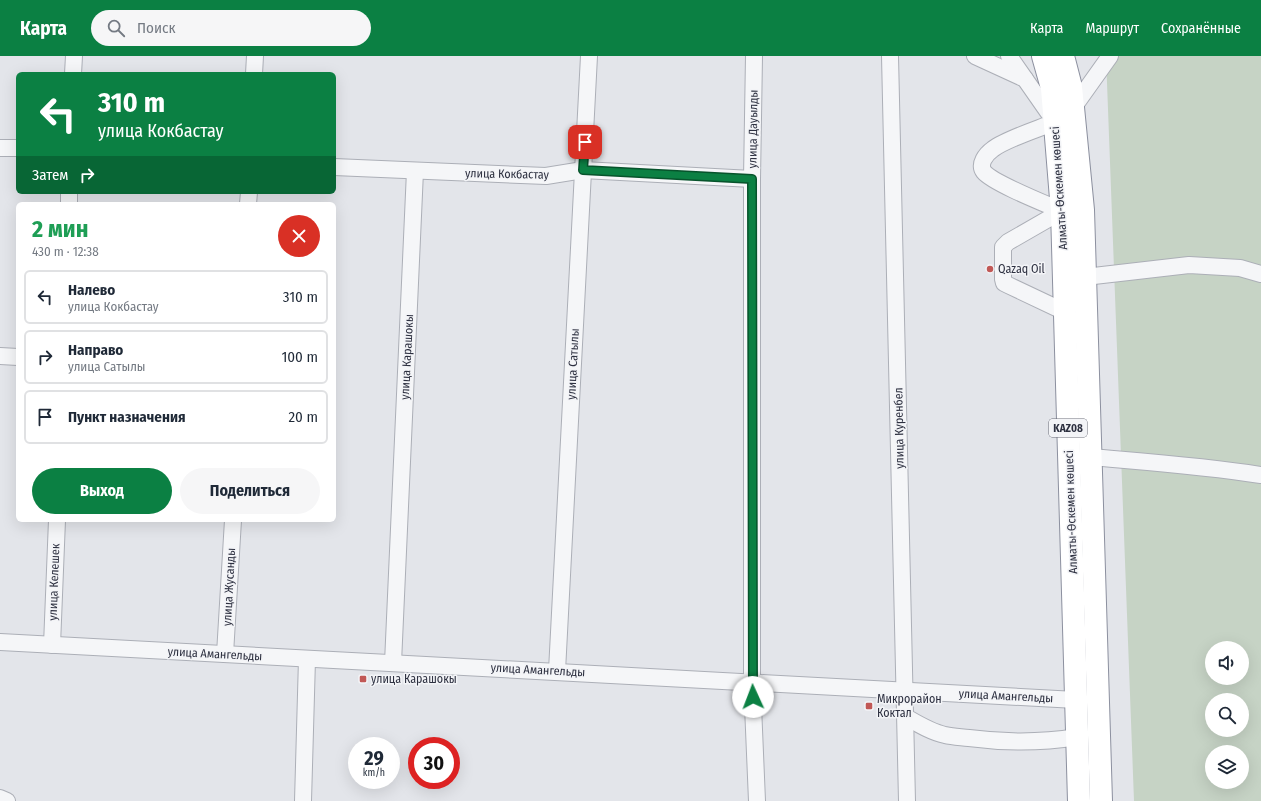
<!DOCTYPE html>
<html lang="ru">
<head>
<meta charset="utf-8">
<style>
  body { margin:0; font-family:"Fira Sans Condensed",sans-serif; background:#f6f6f7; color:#1f2937; height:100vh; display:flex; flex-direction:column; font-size:15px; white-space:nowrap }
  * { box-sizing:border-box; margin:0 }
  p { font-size:13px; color:#747a83 }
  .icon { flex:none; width:22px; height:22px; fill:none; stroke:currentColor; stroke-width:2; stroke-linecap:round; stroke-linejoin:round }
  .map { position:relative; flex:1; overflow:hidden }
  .drawer { position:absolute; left:16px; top:146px; width:320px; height:320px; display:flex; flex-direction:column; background:#fff; border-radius:6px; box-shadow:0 4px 16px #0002 }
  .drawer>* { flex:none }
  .hud { position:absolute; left:16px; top:16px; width:320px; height:122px; border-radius:6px; box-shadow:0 4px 16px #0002; background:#0b8043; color:#fff; overflow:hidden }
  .fabs { position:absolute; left:1205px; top:585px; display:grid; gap:8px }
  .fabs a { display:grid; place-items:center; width:44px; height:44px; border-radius:50%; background:#fff; box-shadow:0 4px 16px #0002; font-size:20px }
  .speed { position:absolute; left:348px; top:681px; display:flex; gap:8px; font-size:20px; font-weight:700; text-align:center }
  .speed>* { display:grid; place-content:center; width:52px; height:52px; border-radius:50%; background:#fff; box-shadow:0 4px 16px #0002; line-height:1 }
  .speed small { font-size:10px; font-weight:400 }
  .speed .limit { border:6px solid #d22; background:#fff; color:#111 }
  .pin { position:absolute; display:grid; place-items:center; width:34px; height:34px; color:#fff; margin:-17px; border-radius:8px; box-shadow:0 2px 6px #0006 }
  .me { position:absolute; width:44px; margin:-22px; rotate:358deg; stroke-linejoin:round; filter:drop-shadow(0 0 3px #0008) }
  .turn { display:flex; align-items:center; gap:14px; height:84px; padding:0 16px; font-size:18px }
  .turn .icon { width:52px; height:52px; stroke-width:2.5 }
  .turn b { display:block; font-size:28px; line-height:34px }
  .then { display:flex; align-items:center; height:38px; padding:0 16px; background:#0003; gap:8px; font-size:15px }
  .round { display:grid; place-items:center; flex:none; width:42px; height:42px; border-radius:21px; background:#f6f6f7 }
  .overview { display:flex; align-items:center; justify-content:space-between; height:68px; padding:0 16px }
  h1 { font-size:24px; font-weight:700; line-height:30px; color:#1e9e55 }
  .button { display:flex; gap:8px; margin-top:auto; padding:8px 16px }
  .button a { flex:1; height:46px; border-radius:24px; background:#0b8043; color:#fff; font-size:16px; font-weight:700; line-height:46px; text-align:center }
  .button a+a { background:#f6f6f7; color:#1f2937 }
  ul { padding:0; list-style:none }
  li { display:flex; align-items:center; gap:12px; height:54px; margin:0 8px 6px; padding:0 8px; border:2px solid #e0e1e3; border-radius:6px }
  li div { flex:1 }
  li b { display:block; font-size:15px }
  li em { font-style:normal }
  header { display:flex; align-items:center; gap:24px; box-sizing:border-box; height:56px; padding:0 20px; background:#0b8043; color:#fff }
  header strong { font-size:19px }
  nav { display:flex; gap:22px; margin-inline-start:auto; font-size:14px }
  .search { width:280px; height:36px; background:#f6f6f7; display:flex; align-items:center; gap:10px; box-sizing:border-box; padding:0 14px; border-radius:22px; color:#747a83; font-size:15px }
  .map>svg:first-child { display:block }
  .green { fill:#c6d3c5; fill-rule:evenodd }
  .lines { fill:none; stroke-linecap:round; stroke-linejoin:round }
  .minor-casing { stroke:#acafb7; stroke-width:18 }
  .highway-casing { stroke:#8c909f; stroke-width:24 }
  .minor { stroke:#f5f6f8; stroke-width:16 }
  .highway { stroke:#fff; stroke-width:22 }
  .route-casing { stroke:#07532c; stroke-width:10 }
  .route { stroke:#0b8043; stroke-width:7 }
  .poi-dot { fill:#c15856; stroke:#f3f4f7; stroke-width:1.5 }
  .labels { text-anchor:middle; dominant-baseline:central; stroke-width:3; stroke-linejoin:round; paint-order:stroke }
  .shield { fill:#f3f4f7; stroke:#686b77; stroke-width:1 }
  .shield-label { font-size:11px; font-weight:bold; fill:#2d3040 }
  .street-label { font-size:12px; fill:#2d3040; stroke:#f3f4f7 }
  .poi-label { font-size:12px; fill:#2d3040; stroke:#f3f4f7; text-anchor:start }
</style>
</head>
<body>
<header>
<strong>Карта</strong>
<div class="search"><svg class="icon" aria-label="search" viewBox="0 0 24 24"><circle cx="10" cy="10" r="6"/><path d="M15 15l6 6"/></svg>Поиск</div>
<nav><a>Карта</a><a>Маршрут</a><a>Сохранённые</a></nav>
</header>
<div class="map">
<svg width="1261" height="745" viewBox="0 0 1261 745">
  <rect width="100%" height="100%" fill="#e3e5ea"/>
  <!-- green -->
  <path class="green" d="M 1106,0 L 1261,0 L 1261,745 L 1134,745 ZM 1212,592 L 1242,592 L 1242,622 L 1212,622 ZM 1212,644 L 1242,644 L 1242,674 L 1212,674 ZM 1212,696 L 1242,696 L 1242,726 L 1212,726 Z"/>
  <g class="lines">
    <!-- minor casing -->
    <g class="minor-casing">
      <g id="minor">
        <polyline points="754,0 752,123 752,626 757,745"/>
        <polyline points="890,0 907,745"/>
        <path d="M 975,0 L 1025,23 L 1055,66 C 1038,73 1006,83 993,93 C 986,98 978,108 984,116 C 993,127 1046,148 1062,155"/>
        <polyline points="1009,0 1025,23"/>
        <polyline points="73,18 74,0"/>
        <polyline points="254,18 255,0"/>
        <polyline points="1073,52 1110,0"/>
        <polyline points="0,92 18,92"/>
        <polyline points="334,111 546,120 583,114 752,123"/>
        <polyline points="69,148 69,136"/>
        <polyline points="248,148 249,136"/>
        <polyline points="1062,155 1008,186 1003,191 1003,223 1004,227 1008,229 1065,256"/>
        <polyline points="1085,221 1189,209 1240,212 1261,218"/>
        <polyline points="0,300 18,301"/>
        <path d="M 1091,401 C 1148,406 1205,410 1261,419"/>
        <polyline points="0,586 1076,644"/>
        <polyline points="52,589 57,464"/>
        <polyline points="225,598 233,464"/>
        <polyline points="393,607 415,115"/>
        <polyline points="557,615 589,0"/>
        <path d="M 906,661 C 918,668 931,676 945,679 C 953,681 961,681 969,682 C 1007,687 1040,687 1077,681"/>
        <polyline points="0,742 7,745"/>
        <polyline points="303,745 307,603"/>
      </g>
    </g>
    <!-- highway casing -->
    <g class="highway-casing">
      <g id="highway">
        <polyline points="1043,0 1052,32 1062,155 1079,745"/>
        <polyline points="1063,0 1071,31 1083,154 1101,745"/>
      </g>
    </g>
    <!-- minor -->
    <use href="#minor" class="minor"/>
    <!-- highway -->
    <use href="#highway" class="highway"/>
  </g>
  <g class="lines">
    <!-- route casing -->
    <g class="route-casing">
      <polyline id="route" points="585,86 583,114 752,123 753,641"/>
    </g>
    <!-- route -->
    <use href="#route" class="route"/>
  </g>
  <!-- markers -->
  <g class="poi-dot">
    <circle cx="990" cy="213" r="4"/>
    <rect x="359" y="619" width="8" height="8" rx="2"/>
    <rect x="865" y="646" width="8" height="8" rx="2"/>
  </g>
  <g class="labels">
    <!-- shield labels -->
    <rect class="shield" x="1049" y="363" width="38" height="18" rx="3"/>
    <g class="shield-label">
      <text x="1068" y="372">KAZ08</text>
    </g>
    <!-- street labels -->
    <g class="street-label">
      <text transform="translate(753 73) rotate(-89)">улица Дауылды</text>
      <text transform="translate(507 118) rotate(1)">улица Кокбастау</text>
      <text transform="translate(1059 132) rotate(-94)">Алматы-Өскемен көшесі</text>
      <text transform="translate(407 301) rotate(-87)">улица Карашокы</text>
      <text transform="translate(573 308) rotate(-87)">улица Сатылы</text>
      <text transform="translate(899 372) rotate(-91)">улица Куренбел</text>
      <text transform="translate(1071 456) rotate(-92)">Алматы-Өскемен көшесі</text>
      <text transform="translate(54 526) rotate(-88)">улица Келешек</text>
      <text transform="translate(229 531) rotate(-87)">улица Жусанды</text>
      <text transform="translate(215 598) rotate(3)">улица Амангельды</text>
      <text transform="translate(538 614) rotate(3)">улица Амангельды</text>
      <text transform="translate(1006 640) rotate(3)">улица Амангельды</text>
    </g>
    <!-- poi labels -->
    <g class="poi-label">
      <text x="998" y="213">Qazaq Oil</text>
      <text x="371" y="623">улица Карашокы</text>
      <text x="877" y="643">Микрорайон<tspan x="877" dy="14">Коктал</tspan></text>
    </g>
  </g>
</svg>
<div class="fabs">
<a><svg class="icon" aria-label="sound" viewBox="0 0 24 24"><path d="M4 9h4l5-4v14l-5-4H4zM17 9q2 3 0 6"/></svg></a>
<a><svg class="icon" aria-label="search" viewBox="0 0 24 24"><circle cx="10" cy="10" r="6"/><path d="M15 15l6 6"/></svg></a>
<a><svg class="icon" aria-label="layers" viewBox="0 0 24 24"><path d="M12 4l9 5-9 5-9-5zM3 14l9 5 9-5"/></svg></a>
</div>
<div class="speed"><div>29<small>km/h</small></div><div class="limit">30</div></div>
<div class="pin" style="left:585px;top:86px;background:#d93025"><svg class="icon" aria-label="arrive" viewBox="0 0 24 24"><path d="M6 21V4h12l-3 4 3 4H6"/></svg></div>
<svg class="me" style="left:753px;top:641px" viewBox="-20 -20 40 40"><circle r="19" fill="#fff"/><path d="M0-13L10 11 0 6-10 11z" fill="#0b8043"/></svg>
<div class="hud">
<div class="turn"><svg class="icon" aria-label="left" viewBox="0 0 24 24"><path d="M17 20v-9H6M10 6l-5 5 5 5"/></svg><div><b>310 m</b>улица Кокбастау</div></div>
<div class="then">Затем<svg class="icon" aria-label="right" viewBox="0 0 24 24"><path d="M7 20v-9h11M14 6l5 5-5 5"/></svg></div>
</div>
<section class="drawer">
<div class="overview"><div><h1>2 мин</h1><p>430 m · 12:38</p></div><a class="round" style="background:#d93025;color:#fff"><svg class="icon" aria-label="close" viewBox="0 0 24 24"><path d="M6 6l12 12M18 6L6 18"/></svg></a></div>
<ul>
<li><svg class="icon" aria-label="left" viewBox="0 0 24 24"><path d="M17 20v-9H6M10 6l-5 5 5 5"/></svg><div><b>Налево</b><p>улица Кокбастау</p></div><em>310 m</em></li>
<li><svg class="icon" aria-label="right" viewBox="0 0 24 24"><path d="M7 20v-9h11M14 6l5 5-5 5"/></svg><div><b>Направо</b><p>улица Сатылы</p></div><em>100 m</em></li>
<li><svg class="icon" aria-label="arrive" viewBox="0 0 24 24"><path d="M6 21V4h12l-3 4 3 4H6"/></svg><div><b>Пункт назначения</b></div><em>20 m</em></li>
</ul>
<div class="button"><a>Выход</a><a>Поделиться</a></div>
</section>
</div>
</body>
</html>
